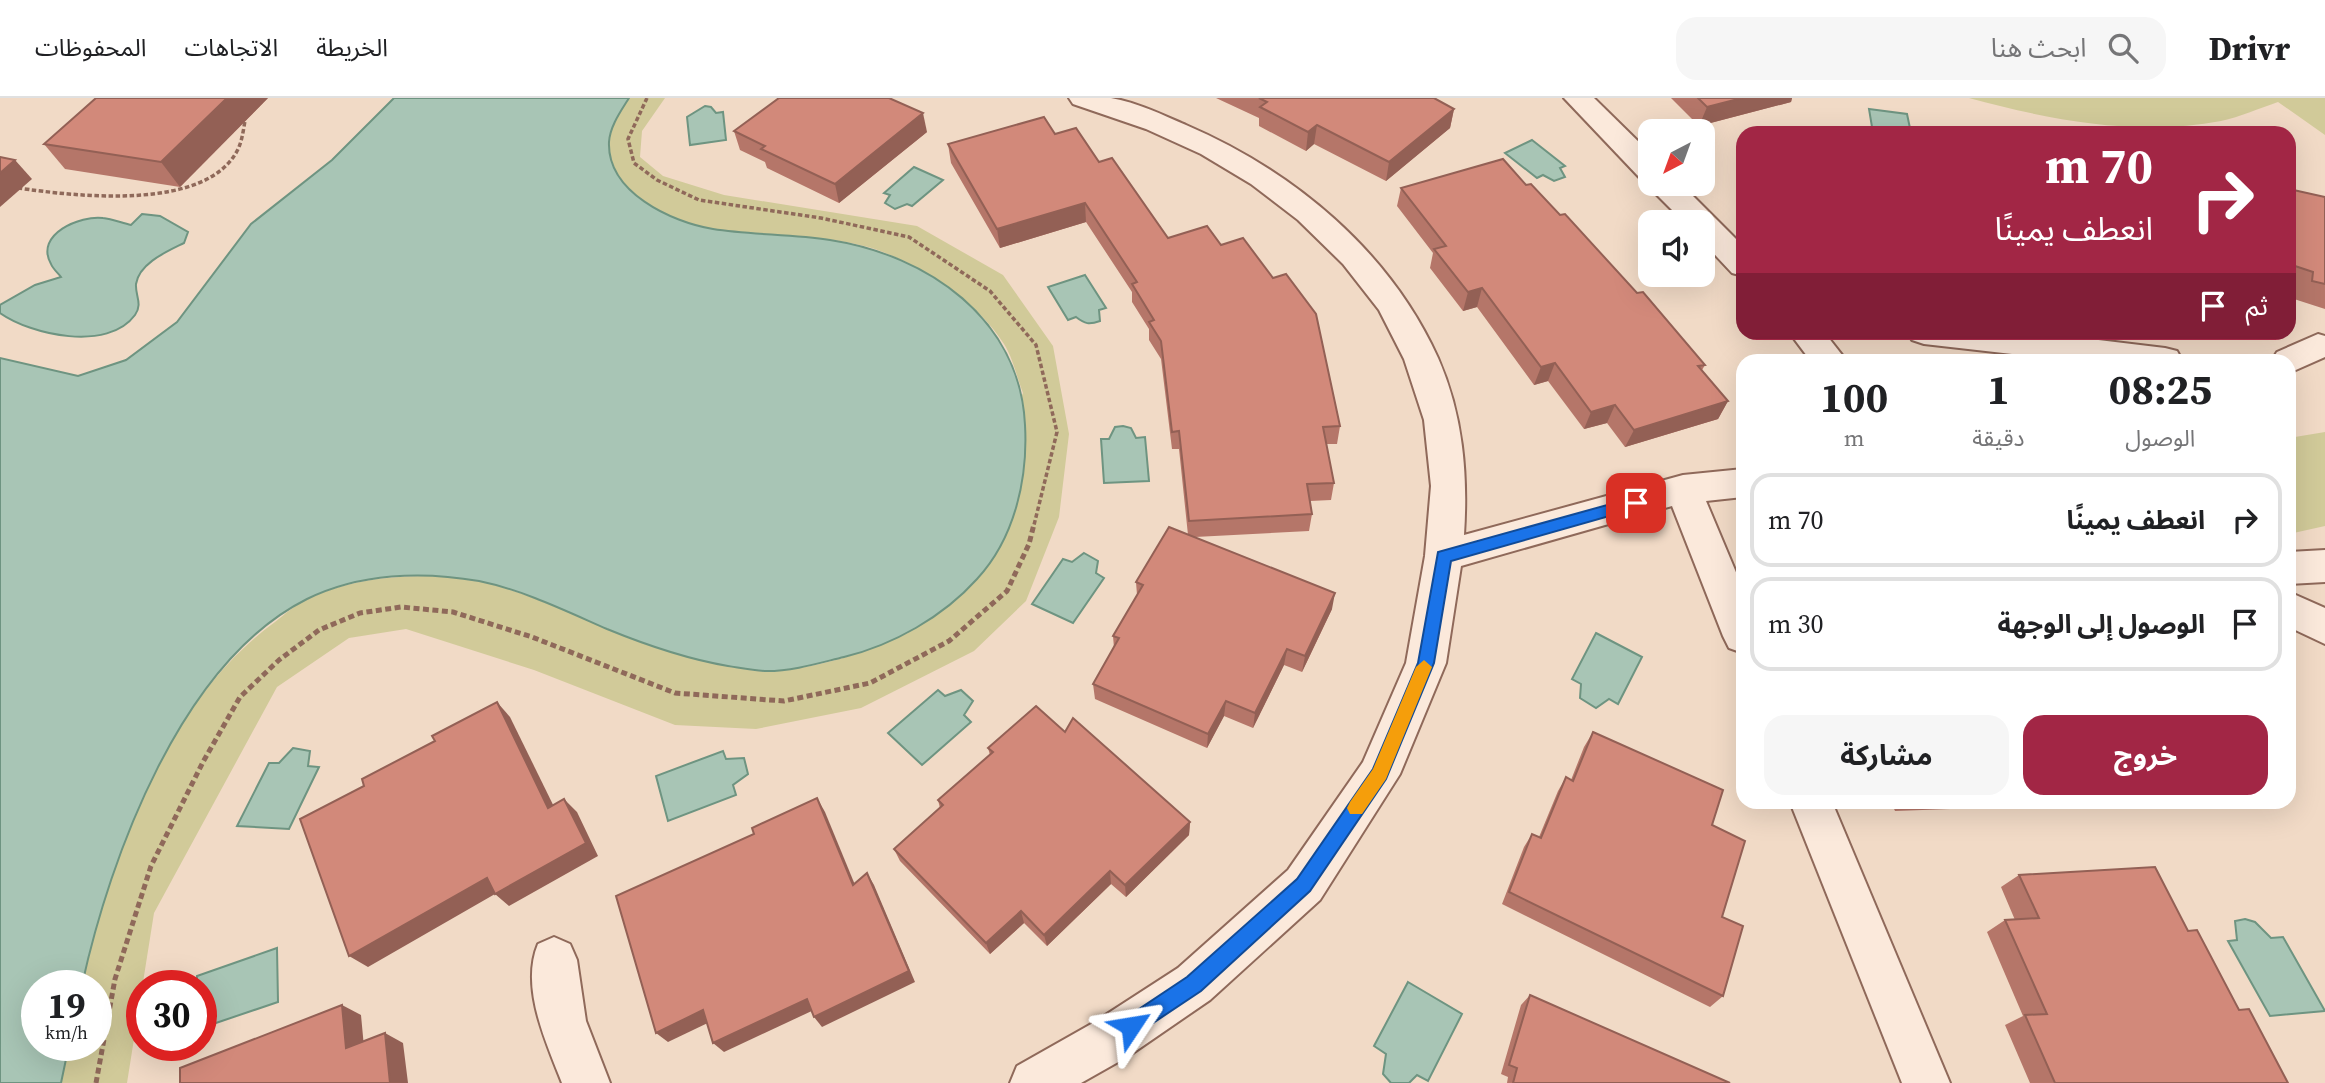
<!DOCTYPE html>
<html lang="ar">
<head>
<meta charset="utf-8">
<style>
  body { margin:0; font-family:"Source Serif 4","Noto Sans Arabic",serif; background:#f6f6f6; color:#202124; direction:rtl; height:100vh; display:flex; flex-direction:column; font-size:26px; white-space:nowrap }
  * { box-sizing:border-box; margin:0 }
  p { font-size:23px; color:#757577 }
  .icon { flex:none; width:38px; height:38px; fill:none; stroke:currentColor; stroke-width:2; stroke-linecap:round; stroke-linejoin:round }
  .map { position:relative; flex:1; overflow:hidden; direction:ltr }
  .panel { position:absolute; left:1736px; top:256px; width:560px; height:455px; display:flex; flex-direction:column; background:#fff; border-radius:21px; box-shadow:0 7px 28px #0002; direction:rtl }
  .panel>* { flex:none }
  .top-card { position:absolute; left:1736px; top:28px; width:560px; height:214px; border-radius:21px; box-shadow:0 7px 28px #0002; direction:rtl; background:#a22645; color:#fff; overflow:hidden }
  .needle { width:46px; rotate:221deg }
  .fabs { position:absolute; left:1638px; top:21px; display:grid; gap:14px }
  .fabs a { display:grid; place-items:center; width:77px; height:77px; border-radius:14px; background:#fff; box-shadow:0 7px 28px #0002; font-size:35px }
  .speed { position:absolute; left:21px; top:872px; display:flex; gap:14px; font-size:35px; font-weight:700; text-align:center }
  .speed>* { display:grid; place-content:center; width:91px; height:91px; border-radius:50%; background:#fff; box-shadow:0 7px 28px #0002; line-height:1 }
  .speed small { font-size:18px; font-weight:400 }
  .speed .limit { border:10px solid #d22; background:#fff; color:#111 }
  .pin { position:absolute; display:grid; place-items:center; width:60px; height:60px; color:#fff; margin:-30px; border-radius:14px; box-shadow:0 4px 10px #0006 }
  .me { position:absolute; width:77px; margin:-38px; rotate:57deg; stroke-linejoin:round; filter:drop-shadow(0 0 5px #0008) }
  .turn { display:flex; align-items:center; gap:24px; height:147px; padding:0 28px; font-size:32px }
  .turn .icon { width:91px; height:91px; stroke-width:2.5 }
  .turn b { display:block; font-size:49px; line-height:60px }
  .then { display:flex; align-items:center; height:66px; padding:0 28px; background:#0003; gap:14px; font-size:26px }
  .eta { display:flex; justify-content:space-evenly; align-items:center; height:119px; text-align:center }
  .eta b { font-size:42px; font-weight:700; line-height:49px }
  .action { display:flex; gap:14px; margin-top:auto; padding:14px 28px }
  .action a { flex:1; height:80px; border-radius:21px; background:#a22645; color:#fff; font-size:28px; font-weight:700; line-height:80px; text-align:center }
  .action a+a { background:#f6f6f6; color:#202124 }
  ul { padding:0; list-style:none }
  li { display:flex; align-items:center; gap:21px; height:94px; margin:0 14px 10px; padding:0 14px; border:4px solid #e0e0e0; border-radius:21px }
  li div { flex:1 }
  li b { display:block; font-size:26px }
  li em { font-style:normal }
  header { display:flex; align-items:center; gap:42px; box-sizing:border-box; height:98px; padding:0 35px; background:#fff; border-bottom:2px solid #e0e0e0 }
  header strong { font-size:33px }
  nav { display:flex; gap:38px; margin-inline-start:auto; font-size:24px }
  .search { width:490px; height:63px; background:#f6f6f6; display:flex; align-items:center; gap:18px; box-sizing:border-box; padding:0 24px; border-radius:21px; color:#757577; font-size:26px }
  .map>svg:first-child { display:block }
  .green { fill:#d1ca99 }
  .water { fill:#a8c5b5; stroke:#6e9481; stroke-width:2 }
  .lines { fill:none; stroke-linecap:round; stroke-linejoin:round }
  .minor-casing { stroke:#8f695a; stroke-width:4 }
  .path-far1 { stroke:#8f695a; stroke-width:3.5; stroke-dasharray:4.5 2.5; stroke-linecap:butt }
  .path { stroke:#8f695a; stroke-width:5; stroke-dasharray:6 3.5; stroke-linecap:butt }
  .minor { fill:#fbe9db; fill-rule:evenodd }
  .wall { fill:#b57669 }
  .shaded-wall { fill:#936055 }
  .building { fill:#d2897a; stroke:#936055; stroke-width:2 }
  .route { fill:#1a73e8; stroke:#114b97; stroke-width:2 }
  .slow { fill:#f59e0b }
</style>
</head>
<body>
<header>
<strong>Drivr</strong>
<div class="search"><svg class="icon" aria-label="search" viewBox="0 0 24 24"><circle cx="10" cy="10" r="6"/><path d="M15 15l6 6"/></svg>ابحث هنا</div>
<nav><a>الخريطة</a><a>الاتجاهات</a><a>المحفوظات</a></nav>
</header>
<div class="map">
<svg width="2325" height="985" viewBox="0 0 2325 985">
  <rect width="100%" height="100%" fill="#f1dac6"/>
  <!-- green -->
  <g class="green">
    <path d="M 629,0 L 665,0 L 642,33 L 640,59 L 663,78 L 724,97 L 917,128 L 1003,177 L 1053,248 L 1069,336 L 1059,419 L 1026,503 L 974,553 L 861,610 L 756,631 L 675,627 L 534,572 L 406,531 L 349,540 L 277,589 L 154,815 L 127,985 L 61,985 L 69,947 L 96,947 L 96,887 L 82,887 C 109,760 166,603 275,524 C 285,516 295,507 306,502 C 336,487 367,481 400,479 C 429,477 458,477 487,485 C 570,507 643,554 729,568 C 741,570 754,574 766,573 C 815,572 864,555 908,535 L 1023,295 C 1017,280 1013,260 1004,246 C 978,205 927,171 883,154 C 827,133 765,142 709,130 C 666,121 608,93 609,43 C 609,28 621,12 629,0 Z"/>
    <path d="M 1969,0 L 2325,0 L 2325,37 L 2278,4 C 2260,10 2240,19 2221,23 C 2139,39 2049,22 1969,0 Z"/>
    <polygon points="2325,334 2325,428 2289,436 2289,340"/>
  </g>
  <!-- water -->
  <g class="water">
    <path d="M 394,0 L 629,0 C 621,13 610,28 609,44 C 607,94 671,124 713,131 C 751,137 791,136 830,142 C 928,157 1020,221 1025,327 C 1028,380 1015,440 977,481 C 943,519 893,547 844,559 C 819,565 793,573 767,573 C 755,573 741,570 728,568 C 687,561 646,547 607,531 C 566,513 523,492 479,483 C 422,473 360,475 307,501 C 181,564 110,759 82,887 L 37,887 L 37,947 L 69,947 L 61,985 L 0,985 L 0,260 L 78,278 L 126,262 L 177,224 L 251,126 L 332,62 Z"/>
    <polygon points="705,8 711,9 716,15 723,14 726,42 690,47 687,19"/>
    <polygon points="1869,11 1907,16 1911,35 1873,35"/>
    <polygon points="1532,42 1565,68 1560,70 1565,79 1554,83 1543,77 1537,80 1505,55"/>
    <polygon points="914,69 943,82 912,108 907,106 895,111 885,105 890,97 884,95"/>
    <path d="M 142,116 L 160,118 L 188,134 L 184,145 C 168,153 139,165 136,186 C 135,197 143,206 135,217 C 108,254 31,237 0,215 L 0,207 L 35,187 L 61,179 C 58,175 53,171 51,166 C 34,136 81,117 103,120 C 112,121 122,125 131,127 Z"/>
    <path d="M 1085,177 L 1106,210 L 1099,212 L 1100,223 C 1089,227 1085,226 1076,219 L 1068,222 L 1048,189 Z"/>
    <polygon points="1123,328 1131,330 1136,340 1145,339 1149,383 1104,385 1101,341 1109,341 1115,329"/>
    <polygon points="1084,455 1098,463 1096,475 1104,480 1073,525 1032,506 1063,461 1072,464"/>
    <polygon points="1596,535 1642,559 1618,606 1609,601 1596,610 1580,600 1581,586 1572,581"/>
    <polygon points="938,592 945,598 961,592 973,603 964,617 971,624 922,667 888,635"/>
    <polygon points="293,650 310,653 308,668 319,669 289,731 237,728 269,665 279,665"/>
    <polygon points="723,653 726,661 744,660 748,676 733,687 736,697 668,723 656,678"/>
    <polygon points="2245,821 2255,824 2271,840 2283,839 2325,913 2270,918 2228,843 2237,842 2235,823"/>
    <polygon points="277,850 278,904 201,930 201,887 197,887 197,878"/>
    <polygon points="1408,884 1462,916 1428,983 1417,977 1409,985 1391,985 1383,976 1386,956 1374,948"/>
  </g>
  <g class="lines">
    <!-- minor casing -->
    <g class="minor-casing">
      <g id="minor">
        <path d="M 1069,0 C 1082,0 1098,0 1111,0 C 1136,4 1163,17 1186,27 C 1293,73 1389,152 1438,260 C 1463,317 1468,376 1464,437 L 1683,377 L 1743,371 L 1743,399 L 1706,403 L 1743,491 L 1743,555 L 1729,550 L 1723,538 L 1672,408 L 1461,468 L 1446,565 L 1400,676 L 1320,802 L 1210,902 L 1127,959 L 1081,985 L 1010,985 L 1017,968 L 1093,925 L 1178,870 L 1288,772 L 1363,664 L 1406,565 L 1425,458 L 1431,388 L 1424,322 L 1404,261 L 1379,212 L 1343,166 L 1298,122 L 1251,86 L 1201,56 L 1146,31 L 1073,6 Z"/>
        <polygon points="1564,0 1594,0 1650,55 1650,82 1639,79"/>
        <polygon points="1650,84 1681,86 1743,148 1743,178 1732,175 1703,144 1703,124 1684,124 1653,93"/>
        <polygon points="1789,234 1824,234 1846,262 1810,262"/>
        <polygon points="1908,234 2032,234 2165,250 2177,253 2182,262 2065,262 1924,246 1912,242"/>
        <polygon points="2318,236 2325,238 2325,259 2289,275 2289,262 2272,262 2277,254"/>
        <polygon points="2325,452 2325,484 2289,486 2289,454"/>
        <polygon points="2289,494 2325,510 2325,546 2289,529"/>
        <polygon points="1790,704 1832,704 1950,985 1902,985"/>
        <path d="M 554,839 L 570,846 L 577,862 L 586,923 L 610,985 L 562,985 C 546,944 520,889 538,846 Z"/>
      </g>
    </g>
    <!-- path-far1 -->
    <g class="path-far1">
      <polyline points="647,0 628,41 634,65 657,82 699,102 821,120 909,139 990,193 1036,247 1057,334 1034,427"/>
      <path d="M 18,90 C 74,98 210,115 239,49 C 243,39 244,27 246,17"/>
    </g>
    <!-- path -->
    <polyline class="path" points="96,985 115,881 151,768 203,664 240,599 279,562 319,532 360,515 401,509 453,514 532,539 675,595 784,603 870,585 949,543 1007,493 1029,446 1034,426"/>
    <!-- minor -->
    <use href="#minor" class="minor"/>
  </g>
  <!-- wall -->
  <g class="wall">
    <polygon points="268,0 180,89 65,71 44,46"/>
    <polygon points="1216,0 1434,0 1454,11 1450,30 1386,83 1314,46 1306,53 1259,28 1259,20"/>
    <polygon points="1671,0 1792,0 1791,4 1699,28"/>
    <polygon points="734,33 927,34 839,105 767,70 765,64 740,52"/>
    <polygon points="1055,36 1099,64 1340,328 1337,346 1326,346 1334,385 1331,402 1310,403 1312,416 1309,433 1195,439 1332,511 1302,574 1284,567 1253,630 1224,618 1207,650 1095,601 1093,586 1114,550 1113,538 1137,497 1136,484 1188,437 1179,351 1172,351 1161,261 1149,242 1149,231 1132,204 1132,194 1086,124 1000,150 951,65 948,46"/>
    <polygon points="1526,87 1560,117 1637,195 1705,267 1702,272 1728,303 1718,321 1625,349 1607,325 1584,331 1548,283 1534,287 1477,209 1463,213 1430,170 1433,155 1397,108 1401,90"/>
    <polygon points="2289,91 2325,99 2325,211 2294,201 2295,192 2289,190"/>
    <polygon points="1065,634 1190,724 1189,737 1126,799 1111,786 1047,848 1024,825 990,856 900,763 894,751 940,710 938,702 990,657 988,650"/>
    <polygon points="1593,634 1712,727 1722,819 1723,898 1710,909 1502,806 1524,749 1532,736 1539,739 1558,693 1566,679 1571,682 1584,649"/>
    <polygon points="1891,704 1959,704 1950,711 1895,713"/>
    <polygon points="2019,777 2188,833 2288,985 2030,985 2005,927 2023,918 1987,834 2005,822 2015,822 2001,789"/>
    <polygon points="1530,897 1730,985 1507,985 1508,979 1501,976 1521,907"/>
  </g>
  <!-- shaded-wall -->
  <g class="shaded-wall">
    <polygon points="227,0 268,0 180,89 161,64"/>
    <polygon points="1742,0 1792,0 1791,4 1699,28 1707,9"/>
    <polygon points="1454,11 1450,30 1386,83 1389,64"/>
    <polygon points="923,15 927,34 839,105 835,86"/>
    <polygon points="1317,27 1314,46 1306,53 1308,34"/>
    <polygon points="15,62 32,81 0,109 0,75"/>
    <polygon points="1085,105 1086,124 1000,150 997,131"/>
    <polygon points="1482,190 1477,209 1463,213 1468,194"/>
    <polygon points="1555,265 1548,283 1534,287 1541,269"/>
    <polygon points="1728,303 1718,321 1625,349 1634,332"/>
    <polygon points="1615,307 1607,325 1584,331 1591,314"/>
    <polygon points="1335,495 1332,511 1302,574 1305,558"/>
    <polygon points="1287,551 1284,567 1253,630 1255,615"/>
    <polygon points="1226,603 1224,618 1207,650 1208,636"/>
    <polygon points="497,604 510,619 561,723 548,710"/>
    <polygon points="817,700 825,714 860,799 853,787"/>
    <polygon points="564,701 577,714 598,758 509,808 495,796 368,869 349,858 487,780"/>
    <polygon points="1190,724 1189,737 1126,799 1125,787"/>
    <polygon points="1110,773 1111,786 1047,848 1044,837"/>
    <polygon points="867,775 874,787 915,884 822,929 814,919"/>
    <polygon points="1021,813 1024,825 990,856 986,845"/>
    <polygon points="807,901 816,911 724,954 713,945"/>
    <polygon points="342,907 361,917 365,960 346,950"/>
    <polygon points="703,912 714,922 668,944 656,935"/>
    <polygon points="385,935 403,945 408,985 390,985"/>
  </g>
  <!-- building -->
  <g class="building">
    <polygon points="96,0 227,0 161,64 44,46"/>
    <polygon points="779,0 889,0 923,15 835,86 761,51 765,48 734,33"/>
    <polygon points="1259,0 1434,0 1454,11 1389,64 1317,27 1308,34 1260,9 1267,4"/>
    <polygon points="1698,0 1742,0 1707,9"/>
    <polygon points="1044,19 1055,36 1076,30 1099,64 1112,60 1168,140 1207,128 1221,147 1243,140 1273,180 1286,176 1316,216 1340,328 1323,329 1334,385 1307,386 1312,416 1189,423 1179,333 1172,334 1161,243 1149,224 1154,222 1132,186 1137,184 1085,105 997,131 948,46"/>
    <polygon points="0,59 15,62 0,75"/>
    <polygon points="1503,61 1526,87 1531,86 1560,117 1565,116 1637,195 1643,194 1705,267 1698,268 1728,303 1634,332 1615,307 1591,314 1555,265 1541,269 1482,190 1468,194 1434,151 1446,148 1401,90"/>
    <polygon points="2289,91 2325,99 2325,186 2312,183 2313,174 2289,166"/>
    <polygon points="1169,429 1335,495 1305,558 1287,551 1255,615 1226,603 1208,636 1093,586 1119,540 1113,538 1143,487 1136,484"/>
    <polygon points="497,604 548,710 564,701 586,745 495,796 487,780 349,858 300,721 364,688 362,681 435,643 432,638"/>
    <polygon points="1036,608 1065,634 1073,620 1190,724 1125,787 1110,773 1044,837 1021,813 986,845 894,751 943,707 938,702 993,654 988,650"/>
    <polygon points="1593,634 1723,692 1712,727 1745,743 1722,819 1743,828 1723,898 1509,794 1532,736 1541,740 1566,679 1573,683"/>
    <polygon points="817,700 853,787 867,775 909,873 814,919 807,901 713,945 703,912 656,935 616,798 754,736 752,730"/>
    <polygon points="2155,769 2188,833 2197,832 2239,912 2249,911 2288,985 2055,985 2025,917 2047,916 2005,822 2039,820 2019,777"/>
    <polygon points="1530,897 1730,985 1513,985 1517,970 1509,967"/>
    <polygon points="342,907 346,950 385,935 390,985 180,985 180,970"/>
  </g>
  <!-- route -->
  <polygon class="route" points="1636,399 1641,401 1641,409 1451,463 1434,565 1386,681 1310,793 1201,893 1138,935 1131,938 1124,935 1121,928 1124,921 1187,879 1297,781 1373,671 1418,565 1438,454"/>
  <!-- slow -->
  <polygon class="slow" points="1424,562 1432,569 1386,681 1362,716 1350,716 1347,710 1350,704 1373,671 1416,569"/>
</svg>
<div class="fabs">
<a><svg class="needle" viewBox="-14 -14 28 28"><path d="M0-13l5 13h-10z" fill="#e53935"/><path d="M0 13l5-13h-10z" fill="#757577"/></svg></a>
<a><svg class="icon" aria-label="sound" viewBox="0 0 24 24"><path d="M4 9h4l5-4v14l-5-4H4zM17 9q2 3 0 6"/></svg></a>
</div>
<div class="speed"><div>19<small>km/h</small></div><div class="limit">30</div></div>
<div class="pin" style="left:1636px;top:405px;background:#d93025"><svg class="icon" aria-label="arrive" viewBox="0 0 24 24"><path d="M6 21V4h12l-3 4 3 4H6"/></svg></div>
<svg class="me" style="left:1131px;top:928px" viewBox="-20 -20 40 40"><path d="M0-17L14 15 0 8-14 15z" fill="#1a73e8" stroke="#fff" stroke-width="4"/></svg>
<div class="top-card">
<div class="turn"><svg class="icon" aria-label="right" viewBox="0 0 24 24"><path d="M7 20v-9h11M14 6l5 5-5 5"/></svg><div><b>70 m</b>انعطف يمينًا</div></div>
<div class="then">ثم<svg class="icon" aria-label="arrive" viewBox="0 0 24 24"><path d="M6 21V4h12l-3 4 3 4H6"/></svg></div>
</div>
<section class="panel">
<div class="eta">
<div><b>08:25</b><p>الوصول</p></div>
<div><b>1</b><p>دقيقة</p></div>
<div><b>100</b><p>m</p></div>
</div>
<ul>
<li><svg class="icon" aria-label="right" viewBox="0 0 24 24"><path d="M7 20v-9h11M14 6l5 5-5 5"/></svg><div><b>انعطف يمينًا</b></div><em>70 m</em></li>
<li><svg class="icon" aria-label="arrive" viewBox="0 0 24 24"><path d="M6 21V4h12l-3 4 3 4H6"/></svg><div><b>الوصول إلى الوجهة</b></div><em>30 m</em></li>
</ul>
<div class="action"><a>خروج</a><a>مشاركة</a></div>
</section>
</div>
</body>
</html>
